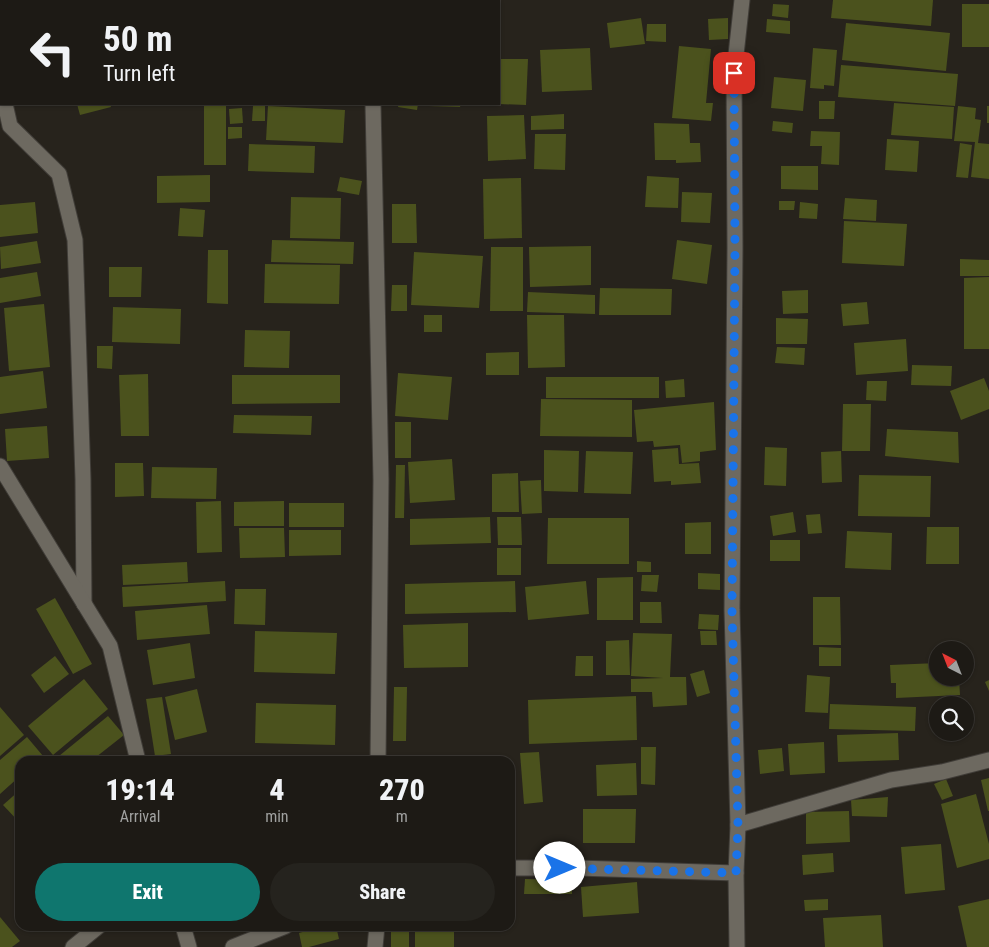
<!DOCTYPE html>
<html lang="en">
<head>
<meta charset="utf-8">
<style>
  body { margin:0; font-family:"Roboto Condensed",sans-serif; background:#25231e; color:#f1f3f6; height:100vh; display:flex; flex-direction:column; font-size:19px; white-space:nowrap }
  * { box-sizing:border-box; margin:0 }
  p { font-size:16px; color:#a0a1a0 }
  .icon { flex:none; width:28px; height:28px; fill:none; stroke:currentColor; stroke-width:2; stroke-linecap:round; stroke-linejoin:round }
  .map { position:relative; flex:1; overflow:hidden }
  .details { position:absolute; left:15px; top:756px; width:500px; height:175px; display:flex; flex-direction:column; background:#1d1a15; border-radius:15px; box-shadow:0 1px 4px #0004,0 0 0 1px #3b3834 }
  .details>* { flex:none }
  .banner { position:absolute; left:0px; top:0px; width:500px; height:105px; box-shadow:0 1px 4px #0004,0 0 0 1px #3b3834; background:#1d1a15; color:#f1f3f6; overflow:hidden }
  .needle { width:32px; rotate:318deg }
  .fabs { position:absolute; left:929px; top:641px; display:grid; gap:10px }
  .fabs a { display:grid; place-items:center; width:45px; height:45px; border-radius:50%; background:#1d1a15; box-shadow:0 1px 4px #0004,0 0 0 1px #3b3834; font-size:25px }
  .pin { position:absolute; display:grid; place-items:center; width:42px; height:42px; color:#fff; margin:-21px; border-radius:10px; box-shadow:0 2px 8px #0006 }
  .me { position:absolute; width:55px; margin:-28px; rotate:90deg; stroke-linejoin:round; filter:drop-shadow(0 0 4px #0008) }
  .turn { display:flex; align-items:center; gap:18px; height:105px; padding:0 20px; font-size:22px }
  .turn .icon { width:65px; height:65px; stroke-width:2.5 }
  .turn b { display:block; font-size:35px; line-height:42px }
  .eta { display:flex; justify-content:space-evenly; align-items:center; height:85px; text-align:center }
  .eta b { font-size:30px; font-weight:800; line-height:35px }
  .primary-button { display:flex; gap:10px; margin-top:auto; padding:10px 20px }
  .primary-button a { flex:1; height:58px; border-radius:30px; background:#0f766e; color:#fff; font-size:20px; font-weight:800; line-height:58px; text-align:center }
  .primary-button a+a { background:#25231e; color:#f1f3f6 }
  .map>svg:first-child { display:block }
  .building { fill:#4b521d }
  .lines { fill:none; stroke-linecap:round; stroke-linejoin:round }
  .street-casing { stroke:#403d38; stroke-width:17 }
  .street { stroke:#6d6960; stroke-width:15 }
  .route { stroke:#1a73e8; stroke-width:9; stroke-dasharray:0 16.2 }
</style>
</head>
<body>
<div class="map">
<svg width="989" height="947" viewBox="0 0 989 947">
  <rect width="100%" height="100%" fill="#27231c"/>
  <!-- building -->
  <g class="building">
    <polygon points="833,0 933,0 931,26 831,18"/>
    <polygon points="773,4 789,5 788,18 772,16"/>
    <rect x="962" y="4" width="27" height="43"/>
    <polygon points="641,18 645,44 610,48 607,23"/>
    <polygon points="728,18 728,39 709,40 708,19"/>
    <polygon points="767,19 790,21 790,34 766,32"/>
    <polygon points="846,23 950,33 946,71 842,60"/>
    <polygon points="647,24 666,24 666,42 646,41"/>
    <polygon points="679,46 711,49 706,103 713,103 711,121 672,118"/>
    <polygon points="590,48 592,90 542,92 540,50"/>
    <polygon points="813,48 837,50 834,86 824,85 824,89 810,88"/>
    <polygon points="499,59 528,59 526,105 499,104"/>
    <polygon points="841,65 958,74 955,106 838,97"/>
    <polygon points="774,77 806,80 803,111 771,108"/>
    <polygon points="819,101 835,101 834,119 819,119"/>
    <polygon points="894,103 954,107 952,139 891,135"/>
    <polygon points="77,104 110,104 111,107 80,115"/>
    <rect x="204" y="104" width="22" height="61"/>
    <polygon points="399,104 418,104 417,110 398,107"/>
    <polygon points="429,104 461,104 460,107 428,106"/>
    <polygon points="253,106 265,106 265,121 252,121"/>
    <polygon points="268,106 345,110 343,143 266,140"/>
    <polygon points="958,106 976,108 975,119 981,120 978,143 989,144 989,179 971,177 975,142 954,141"/>
    <rect x="987" y="106" width="2" height="17"/>
    <polygon points="242,108 243,123 230,124 229,109"/>
    <polygon points="564,114 564,129 531,130 531,116"/>
    <polygon points="524,115 526,159 488,161 487,116"/>
    <polygon points="773,121 793,123 792,133 772,131"/>
    <polygon points="654,123 689,124 690,143 700,143 701,162 676,163 676,160 655,160"/>
    <polygon points="228,127 242,127 242,138 228,139"/>
    <polygon points="811,131 840,132 839,165 821,164 822,146 810,146"/>
    <polygon points="535,134 566,134 565,170 534,169"/>
    <polygon points="887,139 919,141 917,172 885,170"/>
    <polygon points="960,143 972,145 968,178 956,177"/>
    <polygon points="249,144 315,146 314,173 248,171"/>
    <polygon points="781,166 818,166 818,190 781,189"/>
    <polygon points="210,175 210,202 157,203 157,176"/>
    <polygon points="647,176 679,178 678,208 645,207"/>
    <polygon points="340,177 362,181 359,195 337,191"/>
    <polygon points="521,178 522,238 484,239 483,179"/>
    <polygon points="682,192 712,193 710,223 681,222"/>
    <polygon points="291,197 341,198 340,239 290,238"/>
    <polygon points="845,198 877,200 876,221 843,219"/>
    <polygon points="779,201 795,201 794,210 779,210"/>
    <polygon points="35,202 38,233 0,237 0,205"/>
    <polygon points="800,202 818,204 817,219 799,218"/>
    <polygon points="392,204 416,204 417,243 392,243"/>
    <polygon points="180,208 205,210 203,237 178,236"/>
    <polygon points="844,221 907,224 904,266 842,263"/>
    <polygon points="272,240 354,242 353,264 271,262"/>
    <polygon points="677,240 712,245 707,284 672,279"/>
    <polygon points="37,241 41,263 1,269 0,247"/>
    <polygon points="591,246 591,285 530,287 529,247"/>
    <polygon points="491,247 523,247 523,311 490,311"/>
    <polygon points="208,250 228,250 228,304 207,303"/>
    <polygon points="414,252 483,256 479,308 411,305"/>
    <polygon points="960,259 989,260 989,276 960,276"/>
    <polygon points="265,264 340,265 339,304 264,303"/>
    <polygon points="109,267 142,267 141,297 109,297"/>
    <polygon points="37,272 41,296 0,303 0,278"/>
    <polygon points="989,277 989,349 964,349 964,278"/>
    <polygon points="392,285 407,285 407,311 391,311"/>
    <polygon points="600,288 672,289 671,315 599,315"/>
    <polygon points="808,290 808,313 783,314 782,291"/>
    <polygon points="528,292 595,295 595,314 527,312"/>
    <polygon points="867,302 869,324 843,326 841,304"/>
    <polygon points="44,304 50,367 9,371 4,308"/>
    <polygon points="113,307 181,309 180,344 112,342"/>
    <rect x="424" y="315" width="18" height="17"/>
    <polygon points="527,315 564,315 565,367 528,368"/>
    <polygon points="776,318 808,319 807,344 776,344"/>
    <polygon points="245,330 290,331 289,368 244,367"/>
    <polygon points="906,339 908,371 856,375 854,343"/>
    <polygon points="97,346 113,346 112,369 97,368"/>
    <polygon points="777,347 805,348 804,365 775,363"/>
    <polygon points="519,352 519,375 486,375 486,353"/>
    <polygon points="912,365 952,366 951,386 911,385"/>
    <polygon points="43,371 47,408 0,414 0,377"/>
    <polygon points="398,373 452,377 448,420 395,416"/>
    <polygon points="148,374 149,436 121,436 119,375"/>
    <polygon points="232,375 340,375 340,403 232,404"/>
    <rect x="546" y="377" width="113" height="21"/>
    <polygon points="984,378 989,391 989,409 961,420 950,391"/>
    <polygon points="684,379 685,397 666,398 665,381"/>
    <polygon points="867,381 887,381 886,401 866,400"/>
    <polygon points="541,399 632,400 632,437 540,436"/>
    <polygon points="714,402 716,450 700,452 700,461 682,463 680,445 654,447 653,441 637,442 634,410"/>
    <polygon points="843,404 871,404 870,451 842,451"/>
    <polygon points="234,415 312,416 311,435 233,433"/>
    <rect x="395" y="422" width="16" height="36"/>
    <polygon points="47,426 49,458 7,461 5,429"/>
    <polygon points="887,429 958,432 959,463 885,456"/>
    <polygon points="765,447 787,448 786,486 764,485"/>
    <polygon points="678,448 679,464 699,463 701,483 671,485 671,481 654,482 652,450"/>
    <polygon points="544,450 579,451 578,492 544,491"/>
    <polygon points="586,451 633,452 631,494 584,493"/>
    <polygon points="841,451 842,482 822,483 821,452"/>
    <polygon points="452,459 455,500 410,503 408,462"/>
    <polygon points="115,463 143,463 144,496 115,497"/>
    <polygon points="396,465 405,465 404,518 395,518"/>
    <polygon points="152,467 217,468 216,499 151,498"/>
    <polygon points="518,473 519,512 492,512 492,474"/>
    <polygon points="859,475 931,476 930,517 858,516"/>
    <polygon points="541,480 542,513 522,514 520,481"/>
    <polygon points="221,501 222,552 197,553 196,502"/>
    <polygon points="284,501 284,526 234,526 234,502"/>
    <rect x="289" y="503" width="55" height="24"/>
    <polygon points="793,512 796,532 773,536 770,516"/>
    <polygon points="820,514 822,533 808,534 806,515"/>
    <polygon points="490,517 491,543 410,545 410,519"/>
    <polygon points="497,517 521,517 522,545 498,545"/>
    <polygon points="548,518 629,518 629,564 547,564"/>
    <polygon points="711,522 711,554 685,554 685,523"/>
    <polygon points="927,527 959,527 959,564 926,564"/>
    <polygon points="239,528 284,528 285,557 240,558"/>
    <polygon points="289,530 341,530 341,555 289,556"/>
    <polygon points="847,531 892,533 891,570 845,568"/>
    <rect x="770" y="540" width="30" height="21"/>
    <rect x="497" y="548" width="24" height="27"/>
    <polygon points="637,561 651,562 651,572 637,572"/>
    <polygon points="187,562 188,582 123,585 122,565"/>
    <polygon points="698,573 720,574 720,590 698,589"/>
    <polygon points="642,575 659,575 657,592 641,591"/>
    <polygon points="633,577 633,620 597,620 597,578"/>
    <polygon points="225,581 226,601 123,607 122,587"/>
    <polygon points="515,581 516,612 405,614 405,584"/>
    <polygon points="586,581 589,614 528,620 525,587"/>
    <polygon points="235,589 266,589 265,625 234,624"/>
    <polygon points="813,597 840,597 841,645 813,645"/>
    <polygon points="55,598 92,664 73,674 36,609"/>
    <polygon points="640,602 661,602 662,623 640,623"/>
    <polygon points="207,605 210,634 137,640 135,611"/>
    <polygon points="699,614 719,615 718,630 698,629"/>
    <polygon points="468,623 468,667 404,668 403,625"/>
    <polygon points="255,631 337,633 335,674 254,672"/>
    <polygon points="700,631 716,631 717,645 701,645"/>
    <polygon points="633,633 672,634 670,677 686,677 687,705 653,707 652,692 631,692 631,679 663,678 631,676"/>
    <polygon points="629,640 630,675 606,675 606,641"/>
    <polygon points="190,643 195,678 153,685 147,650"/>
    <polygon points="819,647 841,648 841,666 819,666"/>
    <polygon points="55,656 69,674 44,693 31,675"/>
    <polygon points="576,656 593,656 593,676 575,676"/>
    <polygon points="938,663 938,678 959,678 960,695 896,698 896,683 891,683 890,665"/>
    <polygon points="704,670 710,693 697,697 690,674"/>
    <polygon points="807,675 830,677 828,713 805,712"/>
    <polygon points="84,679 108,709 53,755 28,726"/>
    <polygon points="989,680 989,691 985,682"/>
    <polygon points="394,687 407,687 406,741 393,741"/>
    <polygon points="197,689 207,732 175,740 165,697"/>
    <polygon points="636,696 637,740 529,744 528,700"/>
    <polygon points="162,697 171,754 155,756 146,699"/>
    <polygon points="256,703 336,705 335,745 255,743"/>
    <polygon points="830,704 916,707 915,731 829,729"/>
    <polygon points="0,707 24,735 0,756"/>
    <polygon points="108,716 124,735 91,761 63,761 59,756"/>
    <polygon points="898,733 899,760 838,762 837,735"/>
    <polygon points="27,737 43,756 37,761 20,761 20,776 0,794 0,760"/>
    <polygon points="824,742 825,773 790,775 788,744"/>
    <polygon points="641,747 656,747 655,785 641,784"/>
    <polygon points="782,748 784,771 760,774 758,750"/>
    <polygon points="539,752 543,802 524,804 520,753"/>
    <polygon points="636,763 637,795 597,796 596,765"/>
    <polygon points="989,778 989,811 988,811 981,780"/>
    <polygon points="946,779 953,796 942,800 934,784"/>
    <polygon points="20,790 20,823 3,805"/>
    <polygon points="976,794 989,844 989,859 957,868 941,804"/>
    <polygon points="888,797 887,817 852,816 851,800"/>
    <polygon points="583,809 636,809 635,843 583,843"/>
    <polygon points="849,811 850,842 806,844 806,812"/>
    <polygon points="941,844 945,890 905,894 901,847"/>
    <polygon points="833,853 834,872 803,875 802,855"/>
    <polygon points="525,879 572,880 572,894 524,894"/>
    <polygon points="637,882 639,913 583,917 581,887"/>
    <polygon points="828,899 828,910 805,911 804,900"/>
    <polygon points="989,899 989,947 967,947 958,906"/>
    <polygon points="881,915 883,947 825,947 823,918"/>
    <polygon points="0,917 20,941 12,947 0,947"/>
    <polygon points="323,926 336,926 339,939 309,947 302,947 299,933"/>
    <rect x="391" y="926" width="18" height="21"/>
    <rect x="415" y="926" width="39" height="21"/>
  </g>
  <g class="lines">
    <!-- street casing -->
    <g class="street-casing">
      <g id="street">
        <polyline points="0,83 1,90"/>
        <polyline points="5,104 10,126 59,174 75,240 83,479 84,604"/>
        <polyline points="373,104 381,480 378,761"/>
        <polyline points="0,466 110,646 138,761"/>
        <polyline points="738,825 891,780 942,772 989,760"/>
        <polyline points="510,868 577,868 736,873"/>
        <polyline points="183,926 189,947"/>
        <polyline points="73,947 99,926"/>
        <polyline points="233,947 286,926"/>
        <polyline points="375,947 377,926"/>
        <polyline points="737,947 736,873 738,825 732,610 735,248 734,73 742,0"/>
      </g>
    </g>
    <!-- street -->
    <use href="#street" class="street"/>
  </g>
  <g class="lines">
    <!-- route -->
    <polyline class="route" points="560,868 736,873 738,825 732,610 735,248 734,73"/>
  </g>
</svg>
<div class="fabs">
<a><svg class="needle" viewBox="-14 -14 28 28"><path d="M0-13l5 13h-10z" fill="#e53935"/><path d="M0 13l5-13h-10z" fill="#a0a1a0"/></svg></a>
<a><svg class="icon" aria-label="search" viewBox="0 0 24 24"><circle cx="10" cy="10" r="6"/><path d="M15 15l6 6"/></svg></a>
</div>
<div class="pin" style="left:734px;top:73px;background:#d93025"><svg class="icon" aria-label="arrive" viewBox="0 0 24 24"><path d="M6 21V4h12l-3 4 3 4H6"/></svg></div>
<svg class="me" style="left:560px;top:868px" viewBox="-20 -20 40 40"><circle r="19" fill="#fff"/><path d="M0-13L10 11 0 6-10 11z" fill="#1a73e8"/></svg>
<div class="banner">
<div class="turn"><svg class="icon" aria-label="left" viewBox="0 0 24 24"><path d="M17 20v-9H6M10 6l-5 5 5 5"/></svg><div><b>50 m</b>Turn left</div></div>
</div>
<section class="details">
<div class="eta">
<div><b>19:14</b><p>Arrival</p></div>
<div><b>4</b><p>min</p></div>
<div><b>270</b><p>m</p></div>
</div>
<div class="primary-button"><a>Exit</a><a>Share</a></div>
</section>
</div>
</body>
</html>
